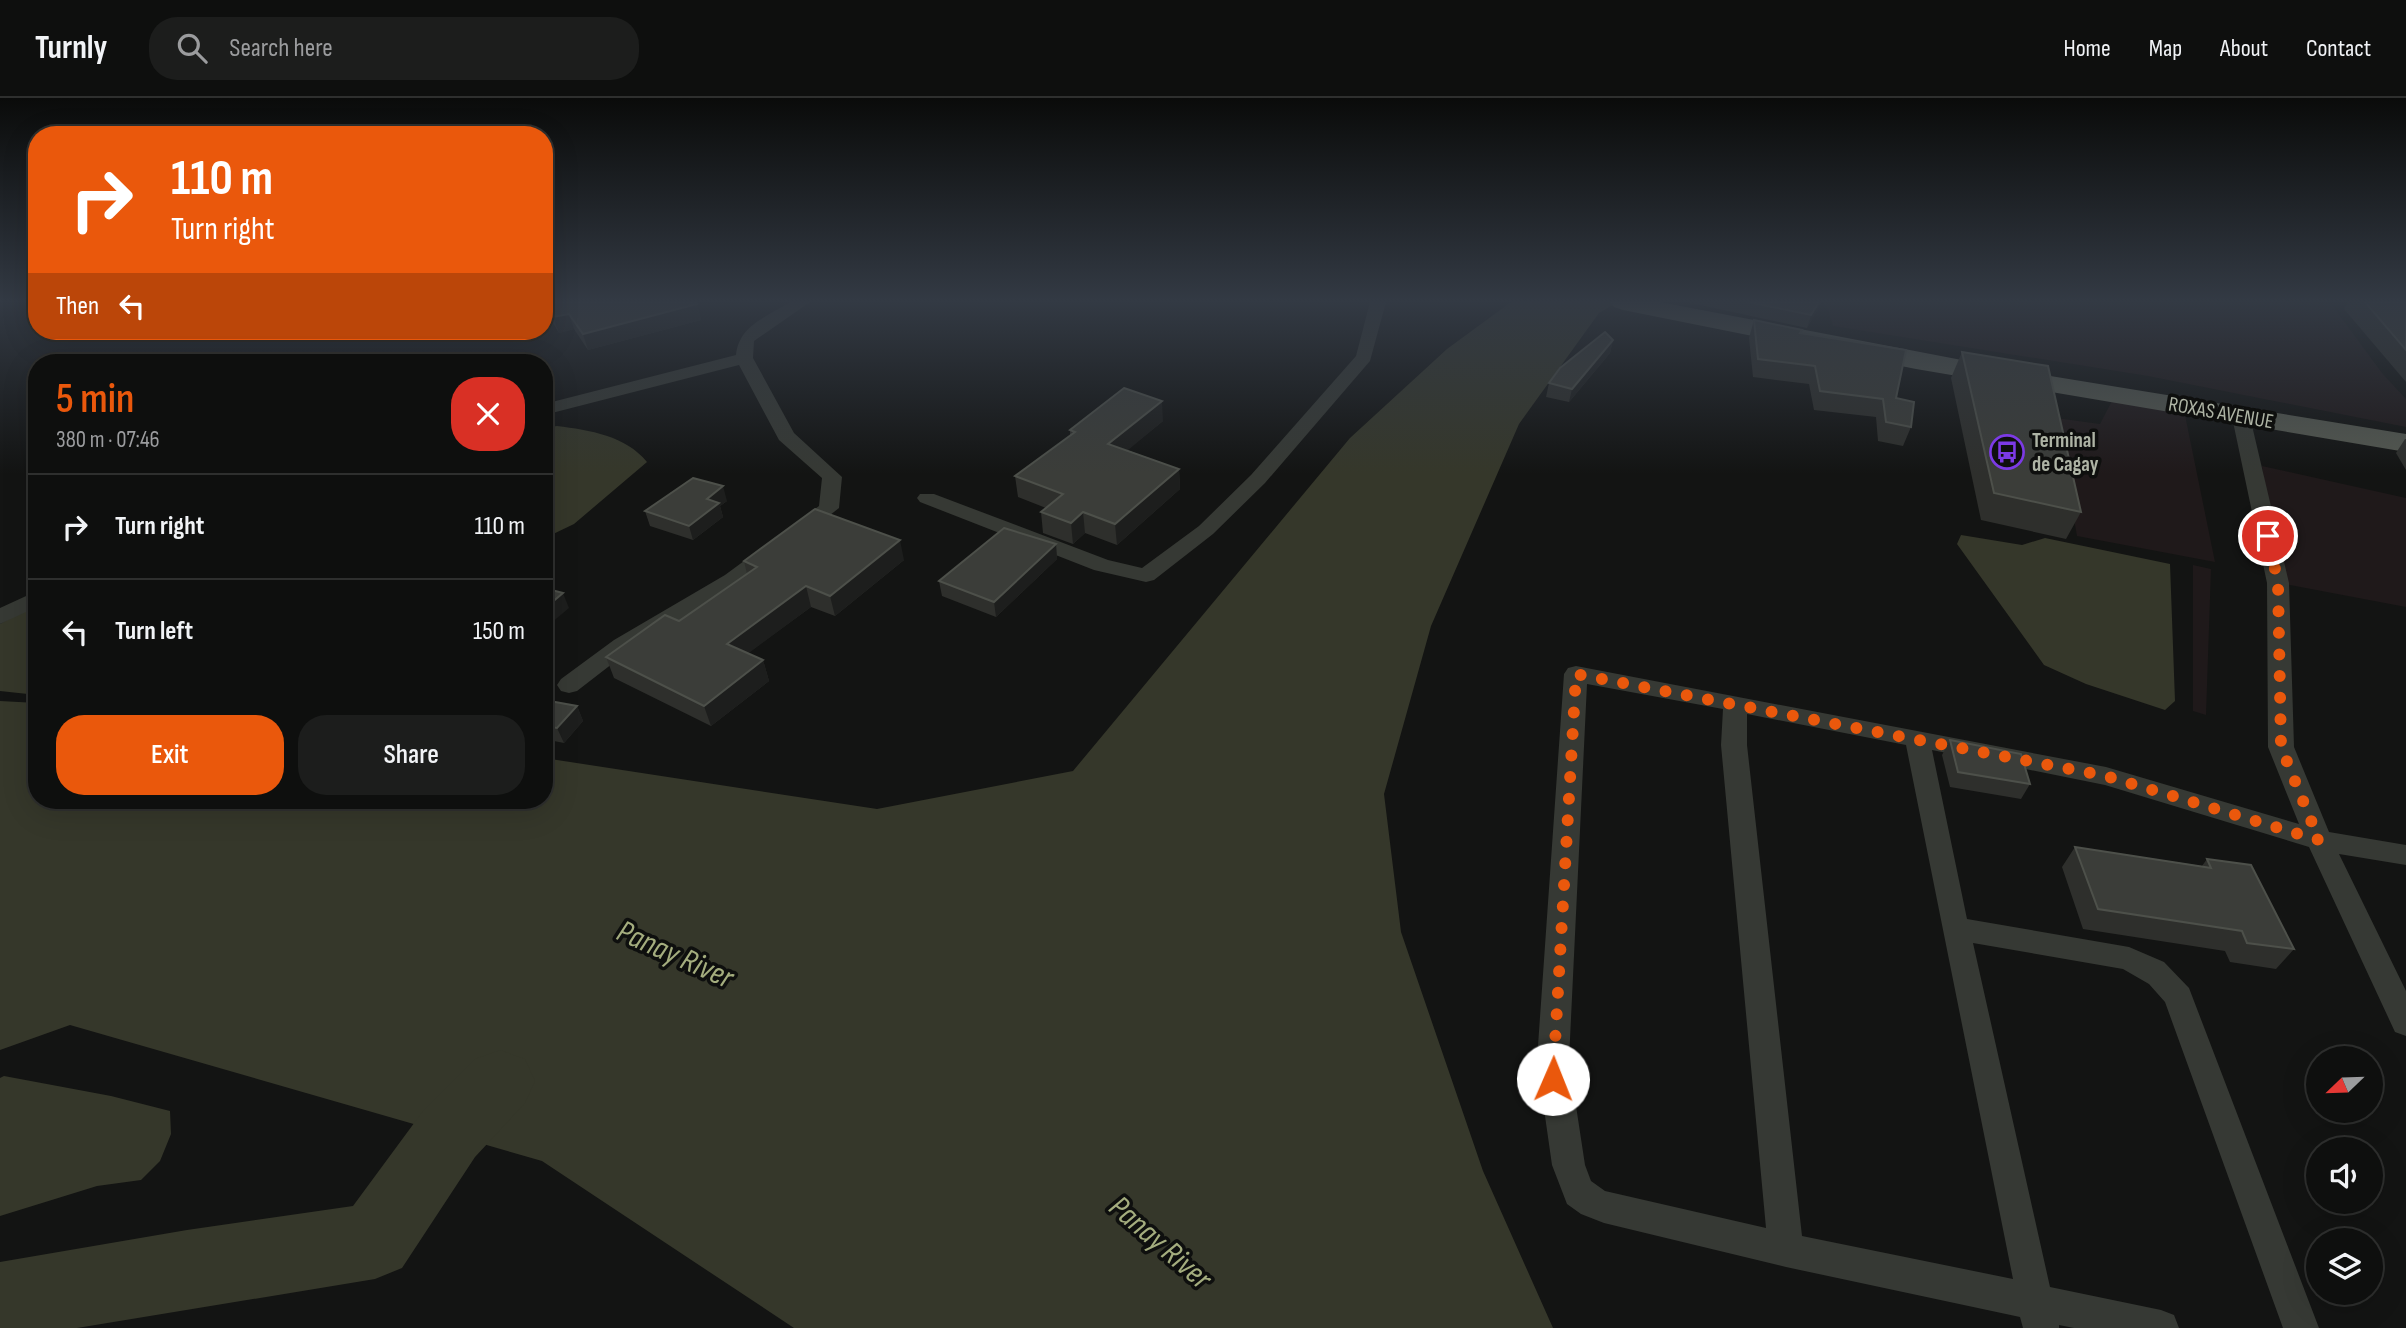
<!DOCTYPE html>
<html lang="en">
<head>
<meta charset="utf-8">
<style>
  body { margin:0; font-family:"Sofia Sans Condensed",sans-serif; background:#1c1d1c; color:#f1f3f6; height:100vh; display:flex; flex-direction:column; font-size:26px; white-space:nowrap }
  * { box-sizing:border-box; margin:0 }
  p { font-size:23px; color:#9b9c9e }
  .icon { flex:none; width:38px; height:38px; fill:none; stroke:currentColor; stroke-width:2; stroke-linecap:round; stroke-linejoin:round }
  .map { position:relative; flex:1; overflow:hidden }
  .details { position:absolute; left:28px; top:256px; width:525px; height:455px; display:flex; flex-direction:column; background:#0e0f0e; border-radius:28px; box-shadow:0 7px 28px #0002,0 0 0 2px #2e2f2e }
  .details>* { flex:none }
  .banner { position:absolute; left:28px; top:28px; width:525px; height:214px; border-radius:28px; box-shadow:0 7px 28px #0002,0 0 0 2px #2e2f2e; background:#ea580c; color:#fff; overflow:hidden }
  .needle { width:46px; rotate:247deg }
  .buttons { position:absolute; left:2306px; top:948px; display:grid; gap:14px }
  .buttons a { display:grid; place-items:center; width:77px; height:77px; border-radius:50%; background:#0e0f0e; box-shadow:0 7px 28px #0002,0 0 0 2px #2e2f2e; font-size:35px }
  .pin { position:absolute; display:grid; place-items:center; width:60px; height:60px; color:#fff; margin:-30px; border:4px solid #fff; border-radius:50%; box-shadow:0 2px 7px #0007 }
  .me { position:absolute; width:77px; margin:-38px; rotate:1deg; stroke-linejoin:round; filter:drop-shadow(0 0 5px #0008) }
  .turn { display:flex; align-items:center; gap:24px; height:147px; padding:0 28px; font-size:32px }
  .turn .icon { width:91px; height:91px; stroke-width:2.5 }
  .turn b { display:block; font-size:49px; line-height:60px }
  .then { display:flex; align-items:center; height:66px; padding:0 28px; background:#0003; gap:14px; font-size:26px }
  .round { display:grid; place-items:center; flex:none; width:74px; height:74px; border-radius:28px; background:#1c1d1c }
  .headline { display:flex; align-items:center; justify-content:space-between; height:119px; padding:0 28px }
  h1 { font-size:42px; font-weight:600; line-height:52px; color:#ea580c }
  .primary-button { display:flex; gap:14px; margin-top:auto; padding:14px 28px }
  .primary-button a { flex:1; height:80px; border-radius:28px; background:#ea580c; color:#fff; font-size:28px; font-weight:600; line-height:80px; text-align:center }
  .primary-button a+a { background:#1c1d1c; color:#f1f3f6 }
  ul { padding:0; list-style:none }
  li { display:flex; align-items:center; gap:21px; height:105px; padding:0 28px; border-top:2px solid #2e2f2e }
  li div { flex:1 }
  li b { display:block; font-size:26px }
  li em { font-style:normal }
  header { display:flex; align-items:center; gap:42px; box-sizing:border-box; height:98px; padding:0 35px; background:#0e0f0e; border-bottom:2px solid #2e2f2e }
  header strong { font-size:33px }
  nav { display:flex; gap:38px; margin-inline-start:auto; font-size:24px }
  .search { width:490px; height:63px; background:#1c1d1c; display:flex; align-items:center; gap:18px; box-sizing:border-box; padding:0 24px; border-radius:28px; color:#9b9c9e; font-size:26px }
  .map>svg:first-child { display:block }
  .green { fill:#1f191a }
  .water { fill:#35372a }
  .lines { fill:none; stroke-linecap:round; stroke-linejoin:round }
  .river { fill:#35372a; fill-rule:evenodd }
  .minor { fill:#363934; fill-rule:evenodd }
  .primary { fill:#545850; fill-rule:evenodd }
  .wall { fill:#2e2f2c }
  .shaded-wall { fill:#1d1e1d }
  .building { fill:#3b3d39; stroke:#4d504a; stroke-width:2 }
  .route { stroke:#ea580c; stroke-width:12; stroke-dasharray:0 21.6 }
  .labels { text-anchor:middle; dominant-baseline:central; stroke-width:7; stroke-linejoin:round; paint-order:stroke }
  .far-street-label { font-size:21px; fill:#aeb4a5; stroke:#0e0f0e }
  .far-poi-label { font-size:21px; font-weight:bold; fill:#aeb4a5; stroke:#0e0f0e; text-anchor:start }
  .near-water-label { font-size:32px; font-style:italic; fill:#a4ad7e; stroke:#0e0f0e }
</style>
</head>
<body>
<header>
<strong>Turnly</strong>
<div class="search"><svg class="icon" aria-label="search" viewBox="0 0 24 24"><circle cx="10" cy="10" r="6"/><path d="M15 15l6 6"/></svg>Search here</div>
<nav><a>Home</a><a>Map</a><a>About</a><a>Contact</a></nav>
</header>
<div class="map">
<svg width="2406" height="1230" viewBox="0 0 2406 1230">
  <rect width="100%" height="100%" fill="#131413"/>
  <!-- green -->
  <g class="green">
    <polygon points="1822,204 2317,204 2332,207 2382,275 2406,301 2406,329 2148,278 1833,228 1828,211"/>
    <polygon points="2113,301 2184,312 2215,464 2077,438 2056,320 2100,326"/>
    <polygon points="2262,368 2406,400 2406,509 2280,485"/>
    <polygon points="2193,467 2211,471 2206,617 2193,613"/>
  </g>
  <!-- water -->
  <g class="water">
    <polygon points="1511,204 1618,204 1599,215 1519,326 1431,528 1384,696 1401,834 1483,1073 1553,1230 794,1230 542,1063 70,927 0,952 0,603 37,605 37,702 544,702 544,660 877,711 1073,673 1350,340 1447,251"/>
    <path d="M 557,328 C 590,332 626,338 647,364 L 574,426 L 549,438 L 553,447 L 544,474 L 544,330 Z"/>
    <polygon points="1961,437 2022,447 2045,440 2170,466 2175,603 2165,612 2086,586 2044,567 1957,446"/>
    <polygon points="37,505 37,597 0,593 0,526"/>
    <polygon points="4,978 111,998 170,1013 171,1036 160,1063 141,1082 97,1088 0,1118 0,980"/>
  </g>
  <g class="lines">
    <!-- river -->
    <polygon class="river" points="500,952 525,961 535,983 525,1005 475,1059 402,1170 375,1181 77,1230 0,1230 0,1164 187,1132 353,1108 423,1013 475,961"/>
    <!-- minor -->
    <g class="minor">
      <path d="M 790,204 L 810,204 L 754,243 L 753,260 L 794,335 L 842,379 L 839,410 L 741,487 L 630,552 L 577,593 L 569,595 L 561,593 L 557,587 L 561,581 L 614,542 L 725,477 L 819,408 L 822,380 L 779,342 L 739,267 L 544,317 L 544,306 L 736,257 C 739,227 767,219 790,204 Z"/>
      <polygon points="1370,204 1386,204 1370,263 1265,385 1213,436 1154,482 1146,484 1094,472 920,404 917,400 920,396 934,396 1108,462 1142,470 1199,428 1251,377 1356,258"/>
      <path d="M 2241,313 L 2250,319 L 2289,485 L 2294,649 L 2329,734 L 2406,747 L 2406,767 L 2339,756 L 2406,893 L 2406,938 L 2395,934 L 2309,749 L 2105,687 L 1932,652 L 1967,821 L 2129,849 L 2164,864 L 2189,890 L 2319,1230 L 2283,1230 L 2165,904 L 2149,886 L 2123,871 L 1973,845 L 2050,1189 L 2161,1212 L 2174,1217 L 2179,1230 L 2074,1230 L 2059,1227 L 2059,1230 L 2023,1230 L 2020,1219 L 1786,1169 L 1604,1125 L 1581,1116 L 1567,1106 L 1552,1067 L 1537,962 L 1564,576 L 1568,570 L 1576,568 L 2106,669 L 2299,726 L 2268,649 L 2267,485 L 2232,319 ZM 1587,586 L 1723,611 L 1721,647 L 1766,1130 L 1605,1093 L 1591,1083 L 1585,1067 L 1569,962 ZM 1747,616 L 1906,647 L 2013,1181 L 1802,1138 L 1747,647 Z"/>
      <polygon points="37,493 37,509 0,526 0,510"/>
    </g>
    <!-- primary -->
    <polygon class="primary" points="1610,204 1660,204 2014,272 2406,336 2406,354 1916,271 1623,212 1614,209"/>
  </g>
  <!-- wall -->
  <g class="wall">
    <polygon points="544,204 697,206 701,222 588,252 574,231 559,235 544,210"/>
    <polygon points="1686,204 1821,204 1807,230"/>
    <polygon points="2348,204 2406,204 2406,284 2344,211"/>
    <polygon points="1754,222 1800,235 1896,300 1911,329 1903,348 1878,343 1876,319 1814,312 1809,286 1753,279 1749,240"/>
    <polygon points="1613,242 1610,255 1569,304 1546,299 1549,285"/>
    <polygon points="1962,254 2081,414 2066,441 1981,422 1951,280"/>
    <polygon points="1163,323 1127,352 1179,371 1180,391 1117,447 1085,435 1073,446 1043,435 1041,414 1046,410 1018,399 1015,378 1070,338 1070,332"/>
    <polygon points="2405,341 2406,341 2406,372 2396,355"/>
    <polygon points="727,403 720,408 723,419 693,442 650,428 645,413"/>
    <polygon points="1056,446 1057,461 996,519 942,498 939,483"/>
    <polygon points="904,462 835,518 811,509 748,555 763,562 769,583 711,628 614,580 606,559 679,523 747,476 744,463"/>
    <polygon points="544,602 577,608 583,623 564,645 544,641"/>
    <polygon points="1950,642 2030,686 2021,701 1950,689 1942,657"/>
    <polygon points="2075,749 2202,768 2207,761 2294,851 2276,871 2230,864 2225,853 2083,831 2062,769"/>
  </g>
  <!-- shaded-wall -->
  <g class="shaded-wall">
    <polygon points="1819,204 1821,204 1820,208 1807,230 1811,217"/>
    <polygon points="697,206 701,222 588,252 583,236"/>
    <polygon points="569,216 574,231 559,235 553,219"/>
    <polygon points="1613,242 1610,255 1569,304 1572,291"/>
    <polygon points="1162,303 1163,323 1110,367 1108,346"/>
    <polygon points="1179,371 1180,391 1117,447 1115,426"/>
    <polygon points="723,388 727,403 720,408 723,419 693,442 689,428 707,401"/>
    <polygon points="1083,414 1085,435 1073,446 1071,425"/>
    <polygon points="900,442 904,462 835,518 830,498"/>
    <polygon points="1056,446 1057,461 996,519 994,504"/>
    <polygon points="806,488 811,509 734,566 727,546"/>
    <polygon points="563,495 569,510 544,531 544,511"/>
    <polygon points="763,562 769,583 711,628 704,608"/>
    <polygon points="577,608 583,623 564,645 557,630"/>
  </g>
  <!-- building -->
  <g class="building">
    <polygon points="544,204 695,204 697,206 583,236 569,216 553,219"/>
    <polygon points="1748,204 1819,204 1811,217"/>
    <polygon points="2365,204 2406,204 2406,252"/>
    <polygon points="1754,222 1802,232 1800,235 1906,252 1896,300 1914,304 1911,329 1886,324 1883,301 1820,293 1815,268 1758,261"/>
    <polygon points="1605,234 1613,242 1572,291 1549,285 1560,270"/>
    <polygon points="1962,254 2048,268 2081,414 1994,395"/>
    <polygon points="1124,290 1162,303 1108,346 1179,371 1115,426 1083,414 1071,425 1041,414 1063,396 1015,378 1075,334 1070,332"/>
    <polygon points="693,380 723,388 707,401 719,405 689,428 645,413"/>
    <polygon points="815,411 900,442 830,498 806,488 727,546 763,562 704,608 606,559 665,517 679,523 757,469 744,463"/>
    <polygon points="1004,430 1056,446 994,504 939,483"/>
    <polygon points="544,490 563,495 544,511"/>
    <polygon points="544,602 577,608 557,630 544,628"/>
    <polygon points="1950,642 2021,656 2030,686 1958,674"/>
    <polygon points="2075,749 2211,770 2207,761 2251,767 2294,851 2247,845 2242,833 2098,811"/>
  </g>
  <!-- sky -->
  <linearGradient id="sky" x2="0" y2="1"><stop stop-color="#0a0b0a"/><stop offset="0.54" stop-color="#333a44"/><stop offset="1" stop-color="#333a44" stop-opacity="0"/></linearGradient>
  <rect width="2406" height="376" fill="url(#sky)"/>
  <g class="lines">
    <!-- route -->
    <polyline class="route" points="1553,981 1576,576 2106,678 2319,742 2281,649 2278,485 2268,438"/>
  </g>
  <!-- icons -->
  <defs>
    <g id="bus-ring" transform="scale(1.75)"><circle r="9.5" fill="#0e0f0e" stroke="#7c3ae5" stroke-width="1.5"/><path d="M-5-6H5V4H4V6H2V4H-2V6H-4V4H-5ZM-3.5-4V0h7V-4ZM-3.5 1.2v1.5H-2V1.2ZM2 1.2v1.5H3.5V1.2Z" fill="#7c3ae5"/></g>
  </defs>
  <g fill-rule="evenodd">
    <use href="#bus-ring" x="2007" y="354"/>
  </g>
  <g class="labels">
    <!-- far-street labels -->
    <g class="far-street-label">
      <text transform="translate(2221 315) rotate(10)">ROXAS AVENUE</text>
    </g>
    <!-- far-poi labels -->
    <g class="far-poi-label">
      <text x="2032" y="342">Terminal<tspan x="2032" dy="24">de Cagay</tspan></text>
    </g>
    <!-- near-water labels -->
    <g class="near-water-label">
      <text transform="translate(675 857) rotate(24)">Panay River</text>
      <text transform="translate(1160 1145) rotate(41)">Panay River</text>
    </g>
  </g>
</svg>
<div class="buttons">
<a><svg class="needle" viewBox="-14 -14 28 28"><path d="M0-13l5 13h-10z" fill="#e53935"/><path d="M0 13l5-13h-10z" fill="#9b9c9e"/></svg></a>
<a><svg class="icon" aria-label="sound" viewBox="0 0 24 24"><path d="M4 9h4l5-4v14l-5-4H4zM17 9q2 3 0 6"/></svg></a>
<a><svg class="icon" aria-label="layers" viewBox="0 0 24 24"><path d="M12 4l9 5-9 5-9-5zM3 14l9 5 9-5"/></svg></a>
</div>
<div class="pin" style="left:2268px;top:438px;background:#d93025"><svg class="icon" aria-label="arrive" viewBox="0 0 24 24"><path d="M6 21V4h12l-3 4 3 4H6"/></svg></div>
<svg class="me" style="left:1553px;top:981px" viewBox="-20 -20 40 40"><circle r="19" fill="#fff"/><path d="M0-13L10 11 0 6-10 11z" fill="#ea580c"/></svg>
<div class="banner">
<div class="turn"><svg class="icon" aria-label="right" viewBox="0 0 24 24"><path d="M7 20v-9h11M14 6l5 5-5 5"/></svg><div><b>110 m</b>Turn right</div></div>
<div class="then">Then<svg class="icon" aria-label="left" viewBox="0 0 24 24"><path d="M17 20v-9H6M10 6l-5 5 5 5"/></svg></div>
</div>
<section class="details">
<div class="headline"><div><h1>5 min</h1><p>380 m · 07:46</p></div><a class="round" style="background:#d93025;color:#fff"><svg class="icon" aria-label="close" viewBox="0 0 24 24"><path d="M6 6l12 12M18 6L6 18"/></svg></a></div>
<ul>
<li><svg class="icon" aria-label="right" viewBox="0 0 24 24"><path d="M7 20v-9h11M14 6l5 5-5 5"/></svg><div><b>Turn right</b></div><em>110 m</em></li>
<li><svg class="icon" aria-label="left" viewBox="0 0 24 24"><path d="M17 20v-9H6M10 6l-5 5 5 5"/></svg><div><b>Turn left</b></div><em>150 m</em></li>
</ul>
<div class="primary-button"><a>Exit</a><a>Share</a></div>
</section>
</div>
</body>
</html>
